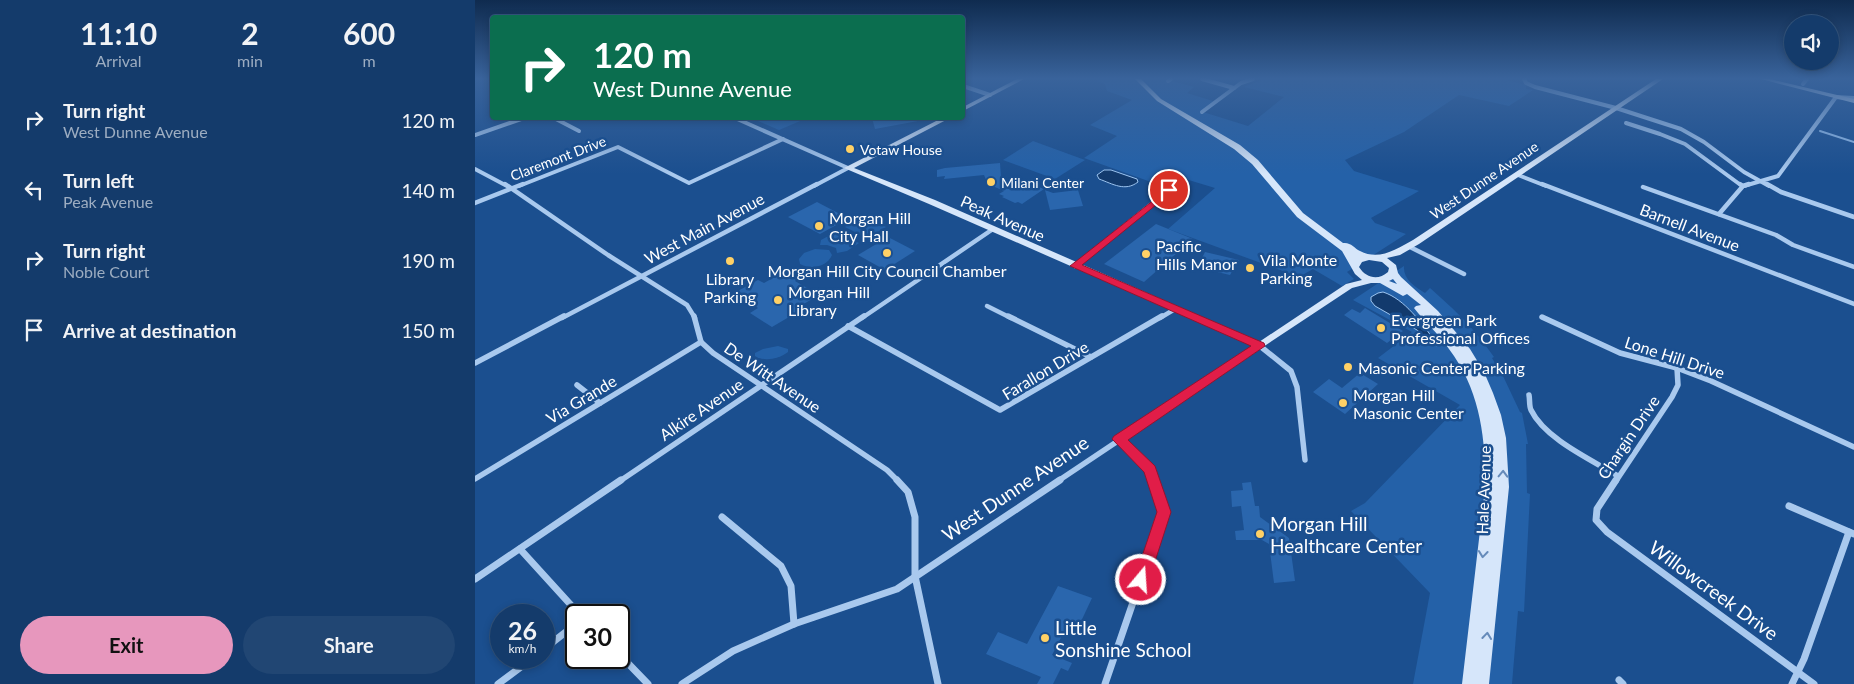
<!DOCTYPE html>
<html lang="en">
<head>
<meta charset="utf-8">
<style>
  body { margin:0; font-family:Lato,sans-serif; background:#214673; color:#f1f3f6; height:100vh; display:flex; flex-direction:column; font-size:19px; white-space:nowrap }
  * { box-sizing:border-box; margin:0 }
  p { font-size:16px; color:#9dadc1 }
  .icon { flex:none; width:28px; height:28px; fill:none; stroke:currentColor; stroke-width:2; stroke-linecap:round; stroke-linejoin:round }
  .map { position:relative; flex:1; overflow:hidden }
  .drawer { display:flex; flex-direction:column; background:#143b6b; width:475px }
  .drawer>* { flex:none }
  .hud { position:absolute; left:15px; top:15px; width:475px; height:105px; border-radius:5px; box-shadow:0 2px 8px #0003,0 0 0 1px #33557e; background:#0b6e4f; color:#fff; overflow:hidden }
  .tools { position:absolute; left:1309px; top:15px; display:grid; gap:10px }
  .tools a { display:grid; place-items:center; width:55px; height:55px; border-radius:50%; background:#143b6b; box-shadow:0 2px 8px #0003,0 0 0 1px #33557e; font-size:25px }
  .speed { position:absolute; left:15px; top:604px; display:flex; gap:10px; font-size:25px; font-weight:700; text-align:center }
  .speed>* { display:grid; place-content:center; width:65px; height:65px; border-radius:50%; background:#143b6b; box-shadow:0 2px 8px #0003,0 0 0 1px #33557e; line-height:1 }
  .speed small { font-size:12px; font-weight:400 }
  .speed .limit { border:2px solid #111; border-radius:8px; background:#fff; color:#111 }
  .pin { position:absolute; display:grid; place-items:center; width:42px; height:42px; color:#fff; margin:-21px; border:2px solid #fff; border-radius:50%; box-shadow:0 1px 5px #0007 }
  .me { position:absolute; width:55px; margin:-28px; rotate:18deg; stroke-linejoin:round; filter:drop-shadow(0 0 4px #0008) }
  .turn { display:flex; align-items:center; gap:18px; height:105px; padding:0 20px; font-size:22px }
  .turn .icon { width:65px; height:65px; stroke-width:2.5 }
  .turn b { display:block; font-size:35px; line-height:42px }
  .eta { display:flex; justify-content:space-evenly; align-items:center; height:85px; text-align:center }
  .eta b { font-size:30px; font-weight:700; line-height:35px }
  .button { display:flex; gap:10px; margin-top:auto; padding:10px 20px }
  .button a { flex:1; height:58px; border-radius:30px; background:#e797bd; color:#111; font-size:20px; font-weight:700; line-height:58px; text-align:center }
  .button a+a { background:#214673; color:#f1f3f6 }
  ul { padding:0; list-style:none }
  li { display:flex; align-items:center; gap:15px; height:70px; padding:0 20px }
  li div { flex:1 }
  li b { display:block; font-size:19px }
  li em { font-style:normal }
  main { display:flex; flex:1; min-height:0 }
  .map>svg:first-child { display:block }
  .green { fill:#2461a8 }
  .water { fill:#123a6d; stroke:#9cc4f0 }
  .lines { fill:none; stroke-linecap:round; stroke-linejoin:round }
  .stream { stroke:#9cc4f0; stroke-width:2 }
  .building { fill:#2a66ad }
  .street-far3 { stroke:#a9c9ee; stroke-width:4 }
  .street-far2 { stroke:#a9c9ee; stroke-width:4.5 }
  .street-far1 { stroke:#a9c9ee; stroke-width:5.5 }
  .street { stroke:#a9c9ee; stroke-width:7 }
  .secondary { fill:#d6e6fa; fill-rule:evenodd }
  .oneway { stroke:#668bba }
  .route { fill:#e11d48; stroke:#92132f }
  .poi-dot { fill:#ffd166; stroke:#1b4f8f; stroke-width:2 }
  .labels { text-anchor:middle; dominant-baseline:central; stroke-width:5; stroke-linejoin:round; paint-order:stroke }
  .far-poi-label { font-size:14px; fill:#fff; stroke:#1b4f8f; text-anchor:start }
  .far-street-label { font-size:14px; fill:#fff; stroke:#1b4f8f }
  .poi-label { font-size:16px; fill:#fff; stroke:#1b4f8f; text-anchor:start }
  .street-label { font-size:16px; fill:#fff; stroke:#1b4f8f }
  .near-street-label { font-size:19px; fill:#fff; stroke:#1b4f8f }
  .near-poi-label { font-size:19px; fill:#fff; stroke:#1b4f8f; text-anchor:start }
</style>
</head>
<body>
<main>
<section class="drawer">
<div class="eta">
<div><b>11:10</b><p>Arrival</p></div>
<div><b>2</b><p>min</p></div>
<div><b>600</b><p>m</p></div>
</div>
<ul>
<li><svg class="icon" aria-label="right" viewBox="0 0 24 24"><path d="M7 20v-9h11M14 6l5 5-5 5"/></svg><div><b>Turn right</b><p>West Dunne Avenue</p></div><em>120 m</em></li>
<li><svg class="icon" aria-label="left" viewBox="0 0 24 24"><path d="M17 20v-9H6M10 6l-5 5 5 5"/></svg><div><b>Turn left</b><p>Peak Avenue</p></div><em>140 m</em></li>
<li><svg class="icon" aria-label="right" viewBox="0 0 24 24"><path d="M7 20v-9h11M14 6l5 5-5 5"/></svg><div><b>Turn right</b><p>Noble Court</p></div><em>190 m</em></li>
<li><svg class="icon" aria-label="arrive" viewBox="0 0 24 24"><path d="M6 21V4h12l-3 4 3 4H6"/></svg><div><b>Arrive at destination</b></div><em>150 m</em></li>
</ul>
<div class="button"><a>Exit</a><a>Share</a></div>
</section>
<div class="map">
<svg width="1379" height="684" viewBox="0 0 1379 684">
  <rect width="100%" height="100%" fill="#1b4f8f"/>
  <!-- green -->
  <g class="green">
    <polygon points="627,79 690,79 719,87 712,93 741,102 728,112 773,126 809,97 769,87 789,79 1028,79 1051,85 1051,89 1058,90 1034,106 984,95 929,132 870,160 879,171 944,191 896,218 900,223 931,234 872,272 879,279 867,286 838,269 824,277 693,229 740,188 707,178 695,187 690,187 609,158 642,136 615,125 657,100 632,91 630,84 622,81"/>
    <polygon points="276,118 330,118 330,119 304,130"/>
    <polygon points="558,141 610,160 580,179 528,160"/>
    <polygon points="388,216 411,227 392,238 370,227"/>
    <polygon points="361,232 384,243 372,251 362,253 361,248 352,245 345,245 346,240"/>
    <path d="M 340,249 L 354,250 L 357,255 C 352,267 336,270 325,264 L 324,259 L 329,253 Z"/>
    <path d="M 929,266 C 928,279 939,286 950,293 L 955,288 C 981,311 999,328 1019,357 L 1017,358 L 1028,376 L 1045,412 L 1047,413 L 1053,444 L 1051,444 L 1052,493 L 1055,494 L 1049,612 L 1043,611 L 1037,684 L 938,684 L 955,593 L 876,511 L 890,503 L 985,405 L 903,358 L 937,332 L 878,300 Z"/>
    <path d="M 303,346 L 313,349 L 313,352 C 304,359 289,362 280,356 L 280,353 L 288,349 Z"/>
  </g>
  <!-- water -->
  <g class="water">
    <path d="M 629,170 L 636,170 L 662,179 L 663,182 C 650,192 638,184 624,179 L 622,175 Z"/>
    <path d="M 908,292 C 930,299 947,324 960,341 L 962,346 L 942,330 L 900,306 L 896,301 L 896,297 L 903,293 Z"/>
  </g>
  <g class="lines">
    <!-- stream -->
    <polyline class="stream" points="1345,131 1379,142"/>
  </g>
  <!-- building -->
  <g class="building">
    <polygon points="397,118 443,118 443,121 400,129"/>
    <polygon points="525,163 526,178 541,183 546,180 569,189 547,204 543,202 540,203 527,197 529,196 524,194 529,191 513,184 509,175 469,179 470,176 462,177 462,170 470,168"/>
    <polygon points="570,190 578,193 603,190 608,206 575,210"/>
    <polygon points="342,202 363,213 374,218 345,234 313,217"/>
    <polygon points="681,224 718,239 669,282 629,264"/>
    <polygon points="413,237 440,251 410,270 383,255"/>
    <polygon points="730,252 764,260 755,275 738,271 743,264 726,260"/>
    <polygon points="305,274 322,279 320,281 344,295 327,305 331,307 297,327 275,313 283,308 261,292 283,280 289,283"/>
    <polygon points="890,308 928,331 912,343 869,315 877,309 885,313"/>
    <polygon points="885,373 903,384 870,414 838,392 854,379 867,388"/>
    <polygon points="776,482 780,506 784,506 785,517 814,538 820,581 799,583 794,544 787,540 761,540 760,531 769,530 766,506 757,507 756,491 768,490 767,483"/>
    <polygon points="583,586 617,598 602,630 592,626 577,655 597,663 593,671 586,668 578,684 562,684 566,677 511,654 523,632 552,644"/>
  </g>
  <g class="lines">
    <!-- street-far3 -->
    <g class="street-far3">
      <polyline points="727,79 759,88"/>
      <polyline points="1049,79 1051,83 1060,87 1141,108 1206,129 1229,142 1269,172 1294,186"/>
      <polyline points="693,81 696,79"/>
      <polyline points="1328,84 1332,79"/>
      <polyline points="488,86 515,95"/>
      <polyline points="727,112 766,83 778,79"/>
      <polyline points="79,118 104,131"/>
      <polyline points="260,118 373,168"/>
      <polyline points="1151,123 1185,134 1210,144 1267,186"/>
      <polyline points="0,135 49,118"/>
      <polyline points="0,169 32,186"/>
      <polyline points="1043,175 1071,186"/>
      <polyline points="44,186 143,147 214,183 308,139"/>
      <polyline points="339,186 373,168"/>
      <polyline points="1269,186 1303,176 1361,97 1379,98"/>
    </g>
    <!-- street-far2 -->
    <g class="street-far2">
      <polyline points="30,184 133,255 212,305 220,318"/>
      <polyline points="1067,184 1379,304"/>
      <polyline points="1265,184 1268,186"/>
      <polyline points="1292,184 1306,192 1379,217"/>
      <polyline points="1168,187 1301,235 1318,245 1379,267"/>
      <polyline points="0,203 48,184"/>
      <polyline points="1244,214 1268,186 1274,184"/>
      <polyline points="933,246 989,274"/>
      <polyline points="600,266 694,190"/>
      <polyline points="512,306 536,318"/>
      <polyline points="87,318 342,184"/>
      <polyline points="387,318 518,229"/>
      <polyline points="685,318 700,309"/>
    </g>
    <!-- street-far1 -->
    <g class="street-far1">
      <polyline points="219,316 226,342 238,353 412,470 423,481"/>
      <polyline points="533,316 616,357"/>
      <polyline points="1067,317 1145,353 1202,368 1236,381 1379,447"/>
      <polyline points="373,326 525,410 687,316"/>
      <polyline points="0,363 89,316"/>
      <polyline points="102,385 125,403"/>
      <path d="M 1054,395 C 1055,400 1054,406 1056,410 C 1070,439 1117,460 1143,476"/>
      <polyline points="644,439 675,470 679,481"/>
      <polyline points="0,479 226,342"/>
      <polyline points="145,481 389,316"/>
      <polyline points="583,481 785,346 816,371 822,387 830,460"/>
      <polyline points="1141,481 1197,397 1203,385 1202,368"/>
    </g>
    <!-- street -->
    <g class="street">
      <polyline points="422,480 433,492 440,517 440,576 463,684"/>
      <polyline points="1141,480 1122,509 1121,520 1132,532 1339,684"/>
      <polyline points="1314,506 1379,534"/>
      <polyline points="247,517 306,566 316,586 319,624"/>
      <polyline points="45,549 105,615"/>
      <polyline points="0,579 146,480"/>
      <polyline points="69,649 101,624"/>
      <polyline points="144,654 173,684"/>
      <polyline points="1144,680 1148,684"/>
      <polyline points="23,684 58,658"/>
      <polyline points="207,684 258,651 319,624 422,589 585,480"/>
      <polyline points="630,684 689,512 678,480"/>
      <polyline points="1317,684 1329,659 1374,532"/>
    </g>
    <!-- secondary -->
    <g class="secondary">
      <polygon points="542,79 549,79 488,111 488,107"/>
      <path d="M 660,79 L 666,79 L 686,99 L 765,145 L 783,160 L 828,213 L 868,243 C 876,242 879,248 885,251 C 904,261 922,249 938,240 L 1181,79 L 1188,79 L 944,244 L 925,255 L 912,258 L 921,265 L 923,273 L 926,277 L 963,311 L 995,349 L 1009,372 L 1018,393 L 1026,415 L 1031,438 L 1034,487 L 1014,684 L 987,684 L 1010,488 C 1011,438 1005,390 974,349 C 964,334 950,322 939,308 L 941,306 L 946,305 L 932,294 L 928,296 L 905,283 L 896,283 L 877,288 L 785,349 L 454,204 L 369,168 L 467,118 L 474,118 L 473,119 L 379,168 L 460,200 L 784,342 L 871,284 L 887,280 L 880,274 L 867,251 L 822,217 L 777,164 L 759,149 L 682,101 ZM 894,260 L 907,262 L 914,268 L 913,272 C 903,281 891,278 884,267 L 887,262 ZM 918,279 L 922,284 L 914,281 Z"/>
      <polygon points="1286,79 1295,79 1379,99 1379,103"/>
    </g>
  </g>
  <!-- one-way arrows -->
  <defs><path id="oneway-chevron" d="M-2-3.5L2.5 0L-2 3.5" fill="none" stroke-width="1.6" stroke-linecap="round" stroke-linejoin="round" transform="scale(1.25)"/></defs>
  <g class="oneway">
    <use href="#oneway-chevron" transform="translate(1028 474) rotate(-88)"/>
    <use href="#oneway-chevron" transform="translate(1008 554) rotate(96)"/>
    <use href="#oneway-chevron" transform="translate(1012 636) rotate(-84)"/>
  </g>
  <!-- sky -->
  <linearGradient id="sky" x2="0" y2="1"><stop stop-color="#0f2b4f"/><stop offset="0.45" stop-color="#39639b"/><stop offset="1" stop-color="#39639b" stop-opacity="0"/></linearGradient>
  <rect width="1379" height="174" fill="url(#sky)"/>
  <!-- route -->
  <polygon class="route" points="694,188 697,189 697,192 607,265 789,343 790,346 653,440 680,466 696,512 674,580 672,585 666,587 661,585 659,580 682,512 669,472 637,439 639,436 776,346 595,266"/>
  <!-- markers -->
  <g class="poi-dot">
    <circle cx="375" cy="149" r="5"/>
    <circle cx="516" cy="182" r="5"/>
    <circle cx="344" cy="226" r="5"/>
    <circle cx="412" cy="253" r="5"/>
    <circle cx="671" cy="254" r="5"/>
    <circle cx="255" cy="261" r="5"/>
    <circle cx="775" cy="268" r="5"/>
    <circle cx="303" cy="300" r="5"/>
    <circle cx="906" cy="328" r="5"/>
    <circle cx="873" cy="367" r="5"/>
    <circle cx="868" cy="403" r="5"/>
    <circle cx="785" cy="534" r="5"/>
    <circle cx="570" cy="638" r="5"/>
  </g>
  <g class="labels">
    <!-- far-poi labels -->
    <g class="far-poi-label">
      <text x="385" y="149">Votaw House</text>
      <text x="526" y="182">Milani Center</text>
    </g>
    <!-- far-street labels -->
    <g class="far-street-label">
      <text transform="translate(83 158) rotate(-21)">Claremont Drive</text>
      <text transform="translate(1009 180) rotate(-34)">West Dunne Avenue</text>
    </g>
    <!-- poi labels -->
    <g class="poi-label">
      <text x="354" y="217">Morgan Hill<tspan x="354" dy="18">City Hall</tspan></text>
      <text x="681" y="245">Pacific<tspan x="681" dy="18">Hills Manor</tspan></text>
      <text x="785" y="259">Vila Monte<tspan x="785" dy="18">Parking</tspan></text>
      <text x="412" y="270" text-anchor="middle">Morgan Hill City Council Chamber</text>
      <text x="255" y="278" text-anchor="middle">Library<tspan x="255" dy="18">Parking</tspan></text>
      <text x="313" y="291">Morgan Hill<tspan x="313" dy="18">Library</tspan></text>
      <text x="916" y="319">Evergreen Park<tspan x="916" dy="18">Professional Offices</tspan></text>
      <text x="883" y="367">Masonic Center Parking</text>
      <text x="878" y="394">Morgan Hill<tspan x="878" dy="18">Masonic Center</tspan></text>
    </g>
    <!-- street labels -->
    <g class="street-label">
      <text transform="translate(528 218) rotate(24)">Peak Avenue</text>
      <text transform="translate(1215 227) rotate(21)">Barnell Avenue</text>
      <text transform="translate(229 228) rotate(-28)">West Main Avenue</text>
      <text transform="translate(1200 357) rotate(18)">Lone Hill Drive</text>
      <text transform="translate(570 370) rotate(-31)">Farallon Drive</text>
      <text transform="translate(298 377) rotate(34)">De Witt Avenue</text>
      <text transform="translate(106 399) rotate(-31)">Via Grande</text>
      <text transform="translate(226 409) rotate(-34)">Alkire Avenue</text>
      <text transform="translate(1153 437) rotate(-56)">Chargin Drive</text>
      <text transform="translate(1008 490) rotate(-88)">Hale Avenue</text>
    </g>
    <!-- near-street labels -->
    <g class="near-street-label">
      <text transform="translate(540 488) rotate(-34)">West Dunne Avenue</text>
      <text transform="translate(1239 590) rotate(36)">Willowcreek Drive</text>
    </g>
    <!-- near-poi labels -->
    <g class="near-poi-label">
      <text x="795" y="523">Morgan Hill<tspan x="795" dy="22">Healthcare Center</tspan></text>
      <text x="580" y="627">Little<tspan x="580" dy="22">Sonshine School</tspan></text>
    </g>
  </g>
</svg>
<div class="tools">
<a><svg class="icon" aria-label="sound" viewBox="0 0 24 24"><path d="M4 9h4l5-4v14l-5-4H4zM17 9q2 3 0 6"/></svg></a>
</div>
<div class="speed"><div>26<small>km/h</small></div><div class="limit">30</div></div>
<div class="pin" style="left:694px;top:190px;background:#d93025"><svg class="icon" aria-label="arrive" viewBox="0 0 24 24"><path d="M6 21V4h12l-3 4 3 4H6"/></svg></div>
<svg class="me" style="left:666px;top:580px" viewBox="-20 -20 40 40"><circle r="17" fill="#e11d48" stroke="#fff" stroke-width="3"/><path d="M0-11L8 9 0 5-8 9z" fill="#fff"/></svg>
<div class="hud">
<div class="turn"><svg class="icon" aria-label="right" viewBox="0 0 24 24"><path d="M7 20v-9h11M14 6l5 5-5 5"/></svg><div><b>120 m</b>West Dunne Avenue</div></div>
</div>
</div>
</main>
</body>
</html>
